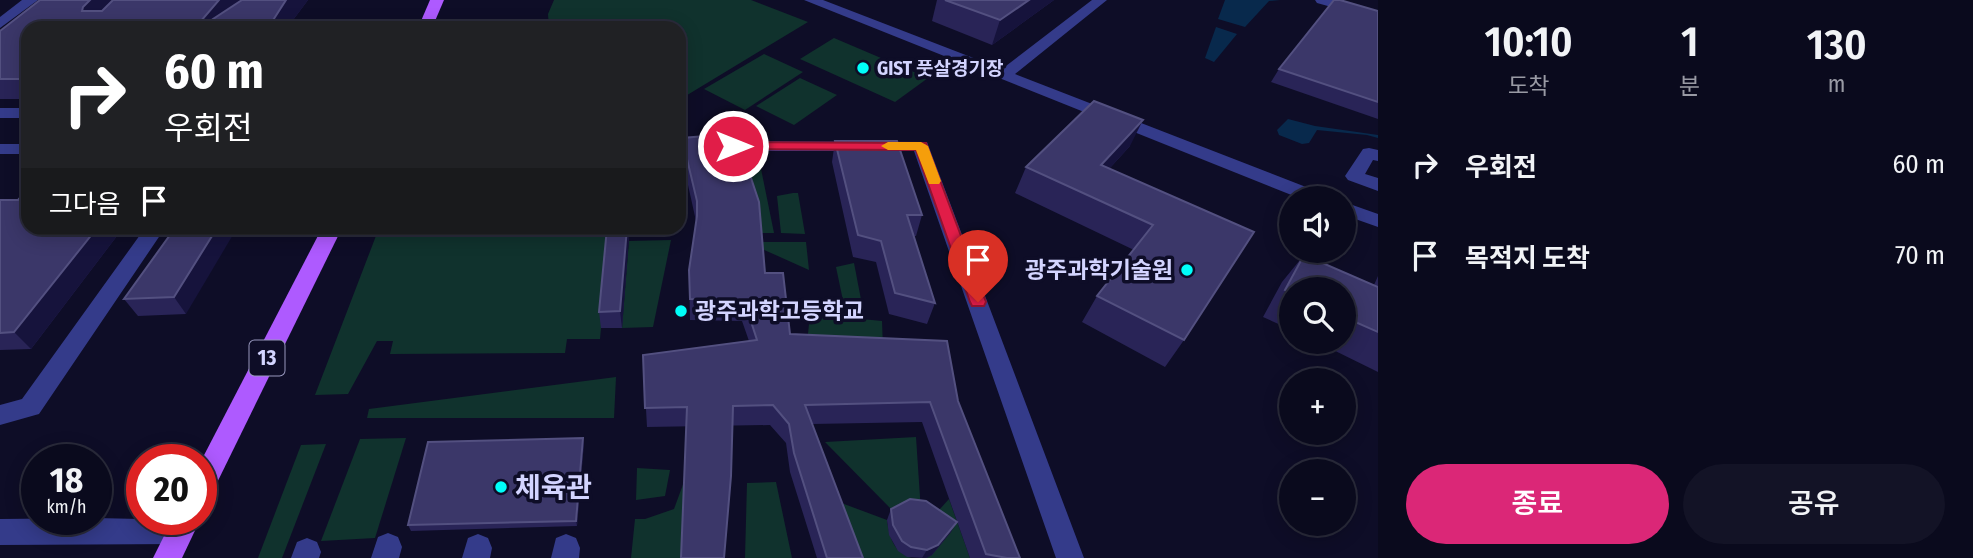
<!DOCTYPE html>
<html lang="ko">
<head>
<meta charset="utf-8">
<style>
  body { margin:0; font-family:"Fira Sans Condensed","Noto Sans KR",sans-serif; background:#131326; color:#f1f3f6; height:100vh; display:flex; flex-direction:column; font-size:26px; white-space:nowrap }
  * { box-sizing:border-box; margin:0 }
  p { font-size:23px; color:#999aa4 }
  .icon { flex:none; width:38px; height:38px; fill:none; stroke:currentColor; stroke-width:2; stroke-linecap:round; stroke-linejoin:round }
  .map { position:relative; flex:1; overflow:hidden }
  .panel { display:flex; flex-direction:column; background:#0a0a1d; width:595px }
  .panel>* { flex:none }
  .guide { position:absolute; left:21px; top:21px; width:665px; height:214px; border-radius:21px; box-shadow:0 4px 18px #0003,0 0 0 2px #2a2b3b; background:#202124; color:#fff; overflow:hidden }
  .fabs { position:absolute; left:1279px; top:186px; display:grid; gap:14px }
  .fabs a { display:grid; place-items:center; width:77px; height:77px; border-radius:50%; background:#0a0a1d; box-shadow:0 4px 18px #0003,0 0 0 2px #2a2b3b; font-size:35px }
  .speed { position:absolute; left:21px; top:444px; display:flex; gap:14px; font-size:35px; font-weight:700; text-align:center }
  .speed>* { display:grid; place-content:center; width:91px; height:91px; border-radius:50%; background:#0a0a1d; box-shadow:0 4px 18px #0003,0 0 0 2px #2a2b3b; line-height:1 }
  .speed small { font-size:18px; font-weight:400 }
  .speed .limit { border:10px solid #d22; background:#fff; color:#111 }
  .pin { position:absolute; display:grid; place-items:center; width:60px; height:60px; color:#fff; margin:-72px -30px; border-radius:50% 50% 50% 0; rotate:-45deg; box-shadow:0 0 7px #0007 }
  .pin .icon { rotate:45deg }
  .me { position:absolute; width:77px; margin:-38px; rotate:90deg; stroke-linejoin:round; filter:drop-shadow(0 0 5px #0008) }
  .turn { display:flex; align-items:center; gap:24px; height:147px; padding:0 28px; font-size:32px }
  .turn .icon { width:91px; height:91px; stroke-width:2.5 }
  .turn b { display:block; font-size:49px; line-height:60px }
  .then { display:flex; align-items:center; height:66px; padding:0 28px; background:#0003; gap:14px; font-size:26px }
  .eta { display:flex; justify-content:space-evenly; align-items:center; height:119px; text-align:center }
  .eta b { font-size:42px; font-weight:600; line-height:49px }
  .button { display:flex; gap:14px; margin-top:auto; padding:14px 28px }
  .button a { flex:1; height:80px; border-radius:42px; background:#db2777; color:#fff; font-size:28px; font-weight:600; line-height:80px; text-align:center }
  .button a+a { background:#131326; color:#f1f3f6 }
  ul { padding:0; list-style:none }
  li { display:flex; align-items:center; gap:21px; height:91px; padding:0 28px }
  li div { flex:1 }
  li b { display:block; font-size:26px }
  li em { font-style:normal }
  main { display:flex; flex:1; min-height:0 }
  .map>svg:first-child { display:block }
  .green { fill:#10322d }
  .water { fill:#08294c }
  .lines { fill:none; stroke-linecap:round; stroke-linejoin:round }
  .minor { fill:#343b8a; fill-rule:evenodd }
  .major { fill:#ae5aff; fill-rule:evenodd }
  .wall { fill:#292457 }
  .shaded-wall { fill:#16133c }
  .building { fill:#3b3769; stroke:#535080; stroke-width:2 }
  .route { fill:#e11d48; stroke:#92132f; stroke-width:2 }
  .slow { fill:#f59e0b }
  .poi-dot { fill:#00fef9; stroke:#0e0d27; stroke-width:2.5 }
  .labels { text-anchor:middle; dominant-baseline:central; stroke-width:7; stroke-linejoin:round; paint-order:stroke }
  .far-poi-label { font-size:19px; font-weight:bold; fill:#d3d4ff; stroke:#0e0d27; text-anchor:start }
  .shield { fill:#0e0d27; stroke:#9898be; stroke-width:2 }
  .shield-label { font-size:21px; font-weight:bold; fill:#d3d4ff }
  .poi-label { font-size:23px; font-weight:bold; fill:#d3d4ff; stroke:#0e0d27; text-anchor:end }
  .near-poi-label { font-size:28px; font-weight:bold; fill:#d3d4ff; stroke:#0e0d27; text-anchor:start }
</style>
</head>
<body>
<main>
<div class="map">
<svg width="1378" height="558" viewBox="0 0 1378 558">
  <rect width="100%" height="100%" fill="#0e0d27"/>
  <!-- green -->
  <g class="green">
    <polygon points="554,0 751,0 808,22 679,100 679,28 549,28 548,14"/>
    <polygon points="834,38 928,78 895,102 800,59"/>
    <polygon points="764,54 803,72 745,110 704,89"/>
    <polygon points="800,78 837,95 794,125 756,106"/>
    <polygon points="717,155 759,159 774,233 759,233"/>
    <polygon points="793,193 798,193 805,234 781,233 777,196"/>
    <polygon points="379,228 610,228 600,339 567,339 565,353 390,354 393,341 377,341 348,394 315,395"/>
    <polygon points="671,240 653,327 622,328 629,241"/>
    <polygon points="760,242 806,242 809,270 760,248"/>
    <polygon points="854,263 863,310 845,310 836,267"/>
    <polygon points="810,314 882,321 883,349 807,344"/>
    <polygon points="616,377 614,418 367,418 369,409"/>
    <polygon points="916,437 921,512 895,513 825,442"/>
    <polygon points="406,438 375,538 321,541 360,439"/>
    <polygon points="326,444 282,558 258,558 301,445"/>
    <polygon points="637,468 670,470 665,496 636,500"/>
    <polygon points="685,479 682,558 631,558 635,519 645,519 674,509"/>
    <polygon points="776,482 792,558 745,558 747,483"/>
    <path d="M 828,498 L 887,520 C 889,537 894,553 912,558 L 851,558 Z"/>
    <polygon points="949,499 970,558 926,558 932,555 931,519"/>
  </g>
  <!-- water -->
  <g class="water">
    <polygon points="1225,0 1280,0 1269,1 1245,27 1218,19"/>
    <polygon points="1216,27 1237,34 1214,62 1205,58"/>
    <polygon points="1288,119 1315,126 1378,135 1378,138 1367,135 1317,130 1309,143 1302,144 1279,135 1277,130"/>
  </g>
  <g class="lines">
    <!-- minor -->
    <g class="minor">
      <polygon points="22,0 38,0 0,28 0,17"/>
      <polygon points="804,0 823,0 1002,69 1092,0 1107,0 1015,74 1324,194 1326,198 1299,198"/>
      <polygon points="1315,0 1337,0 1378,12 1378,20 1317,3"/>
      <rect x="0" y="108" width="28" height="10"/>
      <polygon points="679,141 927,142 1084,558 1056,558 914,151 679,151"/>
      <rect x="0" y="144" width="28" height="10"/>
      <polygon points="1369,148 1378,150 1378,161 1373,160 1365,174 1378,178 1378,191 1348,180 1345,176 1363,149"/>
      <polygon points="1344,202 1378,214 1378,227 1344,215"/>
      <polygon points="145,228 165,228 39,414 0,425 0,405 22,399"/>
      <polygon points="96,518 185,520 190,522 194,531 190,540 180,544 0,545 0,519"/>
      <polygon points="388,533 398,537 402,547 399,558 371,558 378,537"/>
      <polygon points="478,534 488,538 492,548 490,558 462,558 468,538"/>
      <polygon points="566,534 576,538 580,548 579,558 551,558 556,538"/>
      <polygon points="307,538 317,542 321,552 319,558 291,558 297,542"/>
    </g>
    <!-- major -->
    <g class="major">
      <polygon points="430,0 444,0 432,28 418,28"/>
      <polygon points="322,228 342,228 210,497 201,500 201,461"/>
      <polygon points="172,520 200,520 182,558 153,558"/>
    </g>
  </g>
  <!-- wall -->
  <g class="wall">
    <polygon points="40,0 308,0 287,28 28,28 28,99 0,99 0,31"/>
    <polygon points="937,0 1054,0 992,45 932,21"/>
    <polygon points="1378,11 1378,119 1271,82 1279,69"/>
    <polygon points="682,138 765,273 790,334 958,401 1020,558 970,558 922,422 812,424 863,558 817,558 790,472 786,443 770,425 647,427 643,355 749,341 742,321 690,320 689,270 696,221 682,158"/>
    <polygon points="835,141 922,215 916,236 913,236 935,303 927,324 889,314 876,262 853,257 832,162"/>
    <polygon points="1130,146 1109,169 1254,232 1184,340 1165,367 1082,322 1097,296 1134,250 1015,193 1026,167"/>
    <polygon points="0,200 28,228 123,228 31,349 0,350"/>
    <polygon points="175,228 186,314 138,316 124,299"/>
    <polygon points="607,228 640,228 640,232 629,235 622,328 601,328 599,312"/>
    <polygon points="1304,255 1374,285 1378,276 1378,372 1315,341 1344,341 1344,289 1292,289 1292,330 1263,317 1282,282"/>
    <polygon points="584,443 577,526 411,531 408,525"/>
    <polygon points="891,509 951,532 932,555 926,558 907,557 898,551 889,535 887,520"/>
  </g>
  <!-- shaded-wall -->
  <g class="shaded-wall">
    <polygon points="90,0 120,0 94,26 82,11 83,7"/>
    <polygon points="219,0 243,0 207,23 210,28 195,28"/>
    <polygon points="286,0 308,0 287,28 268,28"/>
    <polygon points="1029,0 1054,0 992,45 1000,20"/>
    <polygon points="1143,120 1130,146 1088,192 1101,165"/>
    <polygon points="97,228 123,228 31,349 14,332"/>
    <polygon points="217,228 237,228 186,314 174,297"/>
    <polygon points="627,228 640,228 640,232 629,235 622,328 620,311"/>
    <polygon points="583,438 584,443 577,526 576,521"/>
    <polygon points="957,522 951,532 932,555 926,558 922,558 927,550"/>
  </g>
  <!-- building -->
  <g class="building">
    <polygon points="40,0 90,0 83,7 82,11 102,11 113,0 219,0 195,28 28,28 28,79 0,79 0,31"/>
    <polygon points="242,0 286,0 268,28 247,28 249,23 207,23"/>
    <polygon points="945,0 1029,0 1000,20"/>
    <polygon points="1334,0 1340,0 1378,11 1378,102 1279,69"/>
    <polygon points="1094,101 1143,120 1101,165 1254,232 1184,340 1097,296 1153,225 1026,167"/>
    <polygon points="718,135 748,169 759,202 765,273 783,273 790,334 947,341 958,401 1020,558 1007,558 986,554 930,402 805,405 863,558 827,558 794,453 789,424 773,405 733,406 731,476 724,558 681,558 687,407 645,408 643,355 757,340 744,300 690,299 689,270 697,216 697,201 682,138"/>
    <polygon points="835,141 897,141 922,215 907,215 935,303 895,293 881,241 858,235"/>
    <polygon points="28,189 28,228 97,228 14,332 0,333 0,200 18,200"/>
    <polygon points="175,228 217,228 174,297 124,299"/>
    <polygon points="607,228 627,228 620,311 599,312"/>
    <polygon points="1304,255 1378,287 1378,332 1344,317 1344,289 1292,289 1292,293 1285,290"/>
    <polygon points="583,438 576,521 408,525 428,442"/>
    <polygon points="910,499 926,501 957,522 938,545 927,550 911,547 902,541 893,525 891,509"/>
  </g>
  <!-- route -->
  <polygon class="route" points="733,142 926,143 986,302 984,306 972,306 970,302 916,150 728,149 728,143"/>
  <!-- slow -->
  <polygon class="slow" points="921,142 928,146 941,181 939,184 929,184 916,150 888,150 881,146 888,142"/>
  <!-- markers -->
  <g class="poi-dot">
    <circle cx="863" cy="68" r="7"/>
    <circle cx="1187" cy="270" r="7"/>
    <circle cx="681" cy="311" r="7"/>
    <circle cx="501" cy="487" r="7"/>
  </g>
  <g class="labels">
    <!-- far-poi labels -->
    <g class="far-poi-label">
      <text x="877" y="68">GIST 풋살경기장</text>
    </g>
    <!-- shield labels -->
    <rect class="shield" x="249.5" y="340.5" width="35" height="35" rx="5"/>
    <g class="shield-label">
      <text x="267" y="358">13</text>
    </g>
    <!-- poi labels -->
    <g class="poi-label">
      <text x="1173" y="270">광주과학기술원</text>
      <text x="695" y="311" text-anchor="start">광주과학고등학교</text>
    </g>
    <!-- near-poi labels -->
    <g class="near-poi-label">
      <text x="515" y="487">체육관</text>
    </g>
  </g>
</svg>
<div class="fabs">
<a><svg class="icon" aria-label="sound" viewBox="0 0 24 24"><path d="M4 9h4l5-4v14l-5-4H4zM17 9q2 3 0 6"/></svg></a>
<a><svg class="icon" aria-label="search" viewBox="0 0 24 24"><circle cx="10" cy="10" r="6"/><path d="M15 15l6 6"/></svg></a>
<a>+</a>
<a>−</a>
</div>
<div class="speed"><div>18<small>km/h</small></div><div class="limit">20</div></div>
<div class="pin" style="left:978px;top:302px;background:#d93025"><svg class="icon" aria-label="arrive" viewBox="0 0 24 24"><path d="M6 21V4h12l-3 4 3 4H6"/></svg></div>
<svg class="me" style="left:733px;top:146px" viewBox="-20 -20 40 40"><circle r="17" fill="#e11d48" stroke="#fff" stroke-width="3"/><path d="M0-11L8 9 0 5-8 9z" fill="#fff"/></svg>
<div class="guide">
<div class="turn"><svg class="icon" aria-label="right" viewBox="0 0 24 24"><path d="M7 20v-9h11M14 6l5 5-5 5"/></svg><div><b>60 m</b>우회전</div></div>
<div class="then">그다음<svg class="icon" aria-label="arrive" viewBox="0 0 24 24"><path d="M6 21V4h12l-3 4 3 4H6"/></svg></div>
</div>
</div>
<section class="panel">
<div class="eta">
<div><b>10:10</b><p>도착</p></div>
<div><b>1</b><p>분</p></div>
<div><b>130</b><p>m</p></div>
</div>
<ul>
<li><svg class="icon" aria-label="right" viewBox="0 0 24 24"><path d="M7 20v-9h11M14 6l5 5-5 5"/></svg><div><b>우회전</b></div><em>60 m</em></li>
<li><svg class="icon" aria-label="arrive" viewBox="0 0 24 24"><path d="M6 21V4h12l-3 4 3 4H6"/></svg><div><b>목적지 도착</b></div><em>70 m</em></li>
</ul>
<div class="button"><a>종료</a><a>공유</a></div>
</section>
</main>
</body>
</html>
